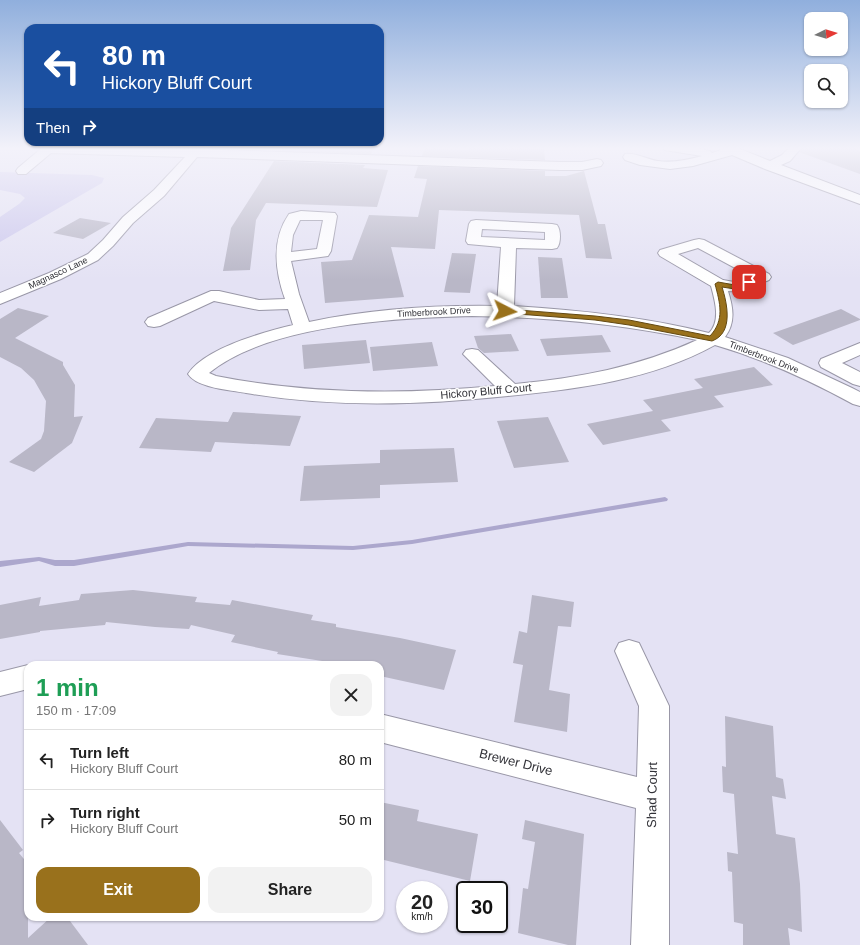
<!DOCTYPE html>
<html lang="en">
<head>
<meta charset="utf-8">
<style>
  body { margin:0; font-family:Helvetica,sans-serif; background:#f2f2f2; color:#222; height:100vh; display:flex; flex-direction:column; font-size:15px; white-space:nowrap }
  * { box-sizing:border-box; margin:0 }
  p { font-size:13px; color:#767676 }
  .icon { flex:none; width:22px; height:22px; fill:none; stroke:currentColor; stroke-width:2; stroke-linecap:round; stroke-linejoin:round }
  .map { position:relative; flex:1; overflow:hidden }
  .drawer { position:absolute; left:24px; top:661px; width:360px; height:260px; display:flex; flex-direction:column; background:#fff; border-radius:12px; box-shadow:0 1px 3px #0004 }
  .drawer>* { flex:none }
  .top-card { position:absolute; left:24px; top:24px; width:360px; height:122px; border-radius:12px; box-shadow:0 1px 3px #0004; background:#1a4fa0; color:#fff; overflow:hidden }
  .needle { width:26px; rotate:85deg }
  .controls { position:absolute; left:804px; top:12px; display:grid; gap:8px }
  .controls a { display:grid; place-items:center; width:44px; height:44px; border-radius:8px; background:#fff; box-shadow:0 1px 3px #0004; font-size:20px }
  .speed { position:absolute; left:396px; top:881px; display:flex; gap:8px; font-size:20px; font-weight:700; text-align:center }
  .speed>* { display:grid; place-content:center; width:52px; height:52px; border-radius:50%; background:#fff; box-shadow:0 1px 3px #0004; line-height:1 }
  .speed small { font-size:10px; font-weight:400 }
  .speed .limit { border:2px solid #111; border-radius:6px; background:#fff; color:#111 }
  .pin { position:absolute; display:grid; place-items:center; width:34px; height:34px; color:#fff; margin:-17px; border-radius:8px; box-shadow:0 2px 6px #0006 }
  .me { position:absolute; width:44px; margin:-22px; rotate:94deg; stroke-linejoin:round; filter:drop-shadow(0 0 3px #0008) }
  .turn { display:flex; align-items:center; gap:14px; height:84px; padding:0 12px; font-size:18px }
  .turn .icon { width:52px; height:52px; stroke-width:2.5 }
  .turn b { display:block; font-size:28px; line-height:34px }
  .then { display:flex; align-items:center; height:38px; padding:0 12px; background:#0003; gap:8px; font-size:15px }
  .round { display:grid; place-items:center; flex:none; width:42px; height:42px; border-radius:12px; background:#f2f2f2 }
  .head { display:flex; align-items:center; justify-content:space-between; height:68px; padding:0 12px }
  h1 { font-size:24px; font-weight:600; line-height:30px; color:#1e9e55 }
  .button { display:flex; gap:8px; margin-top:auto; padding:8px 12px }
  .button a { flex:1; height:46px; border-radius:12px; background:#99711c; color:#fff; font-size:16px; font-weight:600; line-height:46px; text-align:center }
  .button a+a { background:#f2f2f2; color:#222 }
  ul { padding:0; list-style:none }
  li { display:flex; align-items:center; gap:12px; height:60px; padding:0 12px; border-top:1px solid #e0e0e0 }
  li div { flex:1 }
  li b { display:block; font-size:15px }
  li em { font-style:normal }
  .map>svg:first-child { display:block }
  .green { fill:#ccc8ed }
  .lines { fill:none; stroke-linecap:round; stroke-linejoin:round }
  .stream { fill:#aca7cd; fill-rule:evenodd }
  .building { fill:#b9b7c7 }
  .minor-casing { stroke:#9997a7; stroke-width:2 }
  .minor { fill:#fff; fill-rule:evenodd }
  .route { fill:#99711c; stroke:#634912 }
  .labels { text-anchor:middle; dominant-baseline:central; stroke-width:3; stroke-linejoin:round; paint-order:stroke }
  .far-street-label { font-size:9px; fill:#323238; stroke:#fff }
  .street-label { font-size:11px; fill:#323238; stroke:#fff }
  .near-street-label { font-size:13px; fill:#323238; stroke:#fff }
</style>
</head>
<body>
<div class="map">
<svg width="860" height="945" viewBox="0 0 860 945">
  <rect width="100%" height="100%" fill="#e4e2f4"/>
  <!-- green -->
  <polygon class="green" points="0,172 92,175 104,178 102,183 0,242 0,217 19,204 25,198 20,194 0,190"/>
  <g class="lines">
    <!-- stream -->
    <polygon class="stream" points="665,497 668,499 667,501 412,544 353,550 188,546 74,566 55,566 39,561 0,567 0,561 39,557 55,560 74,560 188,542 353,546 412,540"/>
  </g>
  <!-- building -->
  <g class="building">
    <polygon points="283,147 374,147 371,154 281,151"/>
    <polygon points="468,147 544,149 545,160 422,156 425,148 468,150"/>
    <polygon points="803,147 851,147 860,151 860,174 799,152"/>
    <polygon points="274,161 365,165 363,168 388,170 377,207 266,203 256,220 250,270 223,271 231,228"/>
    <polygon points="418,166 545,171 545,176 566,176 584,171 598,224 605,224 612,259 586,258 579,215 439,210 435,249 391,247 404,297 325,303 321,262 352,260 369,215 418,217 427,179 414,178"/>
    <polygon points="80,218 111,223 83,239 53,233"/>
    <polygon points="452,253 476,254 470,293 444,292"/>
    <polygon points="538,257 562,258 568,298 541,298"/>
    <polygon points="18,308 49,316 15,338 63,362 63,365 75,385 74,417 83,416 72,443 34,472 9,462 41,439 44,431 46,401 34,380 21,368 0,357 0,319"/>
    <polygon points="841,309 860,319 860,320 793,345 773,333"/>
    <polygon points="511,334 519,351 484,353 478,348 474,336"/>
    <polygon points="602,335 611,352 547,356 540,339"/>
    <polygon points="366,340 370,363 304,369 302,345"/>
    <polygon points="432,342 438,366 373,371 370,347"/>
    <polygon points="754,367 773,385 714,396 724,407 661,420 671,431 603,445 587,424 653,411 643,400 703,388 694,379"/>
    <polygon points="233,412 301,416 290,446 215,442 211,452 139,448 156,418 228,422"/>
    <polygon points="548,417 569,462 514,468 497,421"/>
    <polygon points="454,448 458,482 380,485 380,498 300,501 304,466 380,463 380,450"/>
    <polygon points="133,590 197,597 195,602 230,605 232,600 313,615 311,620 336,624 336,627 400,638 456,650 444,690 380,676 380,665 348,665 277,654 278,652 231,642 235,635 191,625 189,629 155,627 106,622 105,625 40,631 40,632 0,639 0,605 41,597 39,606 79,600 81,594"/>
    <polygon points="532,595 574,602 571,627 558,626 549,690 570,694 567,732 514,722 523,665 513,663 519,631 527,633"/>
    <polygon points="725,716 773,726 776,777 783,779 786,799 772,796 776,834 795,838 800,884 802,932 788,928 790,945 743,945 743,924 734,922 732,872 728,871 727,852 738,854 734,794 723,792 722,766 726,767"/>
    <polygon points="380,802 419,810 417,821 478,834 470,881 380,859"/>
    <polygon points="0,820 23,850 19,853 28,864 28,938 51,917 67,917 88,945 0,945"/>
    <polygon points="525,820 584,834 576,945 568,945 518,933 523,888 528,889 535,842 522,839"/>
  </g>
  <g class="lines">
    <!-- minor casing -->
    <g class="minor-casing">
      <g id="minor">
        <polygon points="43,147 195,149 560,162 582,162 597,159 601,160 603,163 601,166 582,170 560,170 197,157 164,196 133,223 113,246 98,260 61,279 0,304 0,293 49,273 88,254 103,240 123,217 154,190 185,157 51,153 26,174 18,174 16,171 18,168"/>
        <path d="M 660,147 L 692,147 L 710,151 L 712,153 L 721,150 L 718,147 L 735,147 L 770,161 L 782,155 L 790,147 L 802,147 L 790,161 L 781,165 L 860,195 L 860,204 L 765,169 L 732,155 L 693,166 L 670,169 L 640,165 L 625,160 L 623,157 L 625,154 C 635,152 648,160 658,161 C 673,163 687,160 702,156 L 665,150 Z"/>
        <path d="M 301,211 L 335,213 L 337,216 L 331,251 L 328,256 L 291,261 L 299,294 L 309,322 C 371,309 434,305 497,306 L 501,247 L 468,244 L 466,241 L 469,224 L 471,221 L 476,220 L 552,224 L 557,225 C 561,230 561,243 557,248 L 552,249 L 516,248 L 514,306 C 579,310 645,317 709,333 C 721,321 715,301 711,286 L 660,256 L 658,253 L 660,250 L 694,240 L 699,239 L 704,240 L 769,274 L 771,277 L 769,280 C 756,285 742,293 728,291 C 733,307 736,322 725,337 L 788,358 L 852,388 L 860,392 L 860,406 L 853,404 C 809,380 763,359 715,345 C 652,380 578,389 508,396 C 421,405 333,408 246,393 C 230,390 197,388 188,374 C 205,348 264,332 293,325 L 288,309 L 259,310 L 214,301 L 160,326 L 154,327 L 148,326 L 145,322 L 148,318 L 211,291 L 219,291 L 259,300 L 285,299 C 275,271 271,240 289,214 ZM 300,220 L 323,220 L 317,249 L 291,252 L 293,235 ZM 482,229 L 545,232 L 545,240 L 481,237 ZM 698,248 L 750,276 L 734,282 L 723,280 L 678,254 ZM 472,316 C 548,317 623,324 697,340 C 638,367 578,378 515,384 L 478,350 L 472,349 L 466,350 L 463,354 L 495,386 C 401,395 308,394 216,376 L 209,373 C 269,324 397,318 472,316 Z"/>
        <polygon points="860,343 860,355 842,363 860,372 860,386 853,384 821,367 819,363 821,359"/>
        <polygon points="629,640 639,643 669,706 669,945 631,945 636,808 380,742 380,714 637,777 639,706 615,651 619,643"/>
        <polygon points="28,665 28,689 0,696 0,672"/>
      </g>
    </g>
    <!-- minor -->
    <use href="#minor" class="minor"/>
  </g>
  <!-- sky -->
  <linearGradient id="sky" x2="0" y2="1"><stop stop-color="#90afdd"/><stop offset="0.53" stop-color="#f3f2fa"/><stop offset="1" stop-color="#f3f2fa" stop-opacity="0"/></linearGradient>
  <rect width="860" height="280" fill="url(#sky)"/>
  <!-- route -->
  <path class="route" d="M 749,280 L 751,281 L 751,283 L 735,289 L 722,287 C 727,303 734,333 712,341 L 629,325 L 595,320 L 505,313 L 501,311 L 505,309 L 595,316 L 629,320 L 710,336 C 725,320 720,303 715,284 L 718,282 L 735,285 Z"/>
  <g class="labels">
    <!-- far-street labels -->
    <g class="far-street-label">
      <text transform="translate(58 273) rotate(-25)">Magnasco Lane</text>
      <text transform="translate(434 312) rotate(-3)">Timberbrook Drive</text>
      <text transform="translate(764 357) rotate(21)">Timberbrook Drive</text>
    </g>
    <!-- street labels -->
    <g class="street-label">
      <text transform="translate(486 391) rotate(-5)">Hickory Bluff Court</text>
    </g>
    <!-- near-street labels -->
    <g class="near-street-label">
      <text transform="translate(516 762) rotate(14)">Brewer Drive</text>
      <text transform="translate(652 795) rotate(-89)">Shad Court</text>
    </g>
  </g>
</svg>
<div class="controls">
<a><svg class="needle" viewBox="-14 -14 28 28"><path d="M0-13l5 13h-10z" fill="#e53935"/><path d="M0 13l5-13h-10z" fill="#767676"/></svg></a>
<a><svg class="icon" aria-label="search" viewBox="0 0 24 24"><circle cx="10" cy="10" r="6"/><path d="M15 15l6 6"/></svg></a>
</div>
<div class="speed"><div>20<small>km/h</small></div><div class="limit">30</div></div>
<div class="pin" style="left:749px;top:282px;background:#d93025"><svg class="icon" aria-label="arrive" viewBox="0 0 24 24"><path d="M6 21V4h12l-3 4 3 4H6"/></svg></div>
<svg class="me" style="left:505px;top:311px" viewBox="-20 -20 40 40"><path d="M0-17L14 15 0 8-14 15z" fill="#99711c" stroke="#fff" stroke-width="4"/></svg>
<div class="top-card">
<div class="turn"><svg class="icon" aria-label="left" viewBox="0 0 24 24"><path d="M17 20v-9H6M10 6l-5 5 5 5"/></svg><div><b>80 m</b>Hickory Bluff Court</div></div>
<div class="then">Then<svg class="icon" aria-label="right" viewBox="0 0 24 24"><path d="M7 20v-9h11M14 6l5 5-5 5"/></svg></div>
</div>
<section class="drawer">
<div class="head"><div><h1>1 min</h1><p>150 m · 17:09</p></div><a class="round"><svg class="icon" aria-label="close" viewBox="0 0 24 24"><path d="M6 6l12 12M18 6L6 18"/></svg></a></div>
<ul>
<li><svg class="icon" aria-label="left" viewBox="0 0 24 24"><path d="M17 20v-9H6M10 6l-5 5 5 5"/></svg><div><b>Turn left</b><p>Hickory Bluff Court</p></div><em>80 m</em></li>
<li><svg class="icon" aria-label="right" viewBox="0 0 24 24"><path d="M7 20v-9h11M14 6l5 5-5 5"/></svg><div><b>Turn right</b><p>Hickory Bluff Court</p></div><em>50 m</em></li>
</ul>
<div class="button"><a>Exit</a><a>Share</a></div>
</section>
</div>
</body>
</html>
